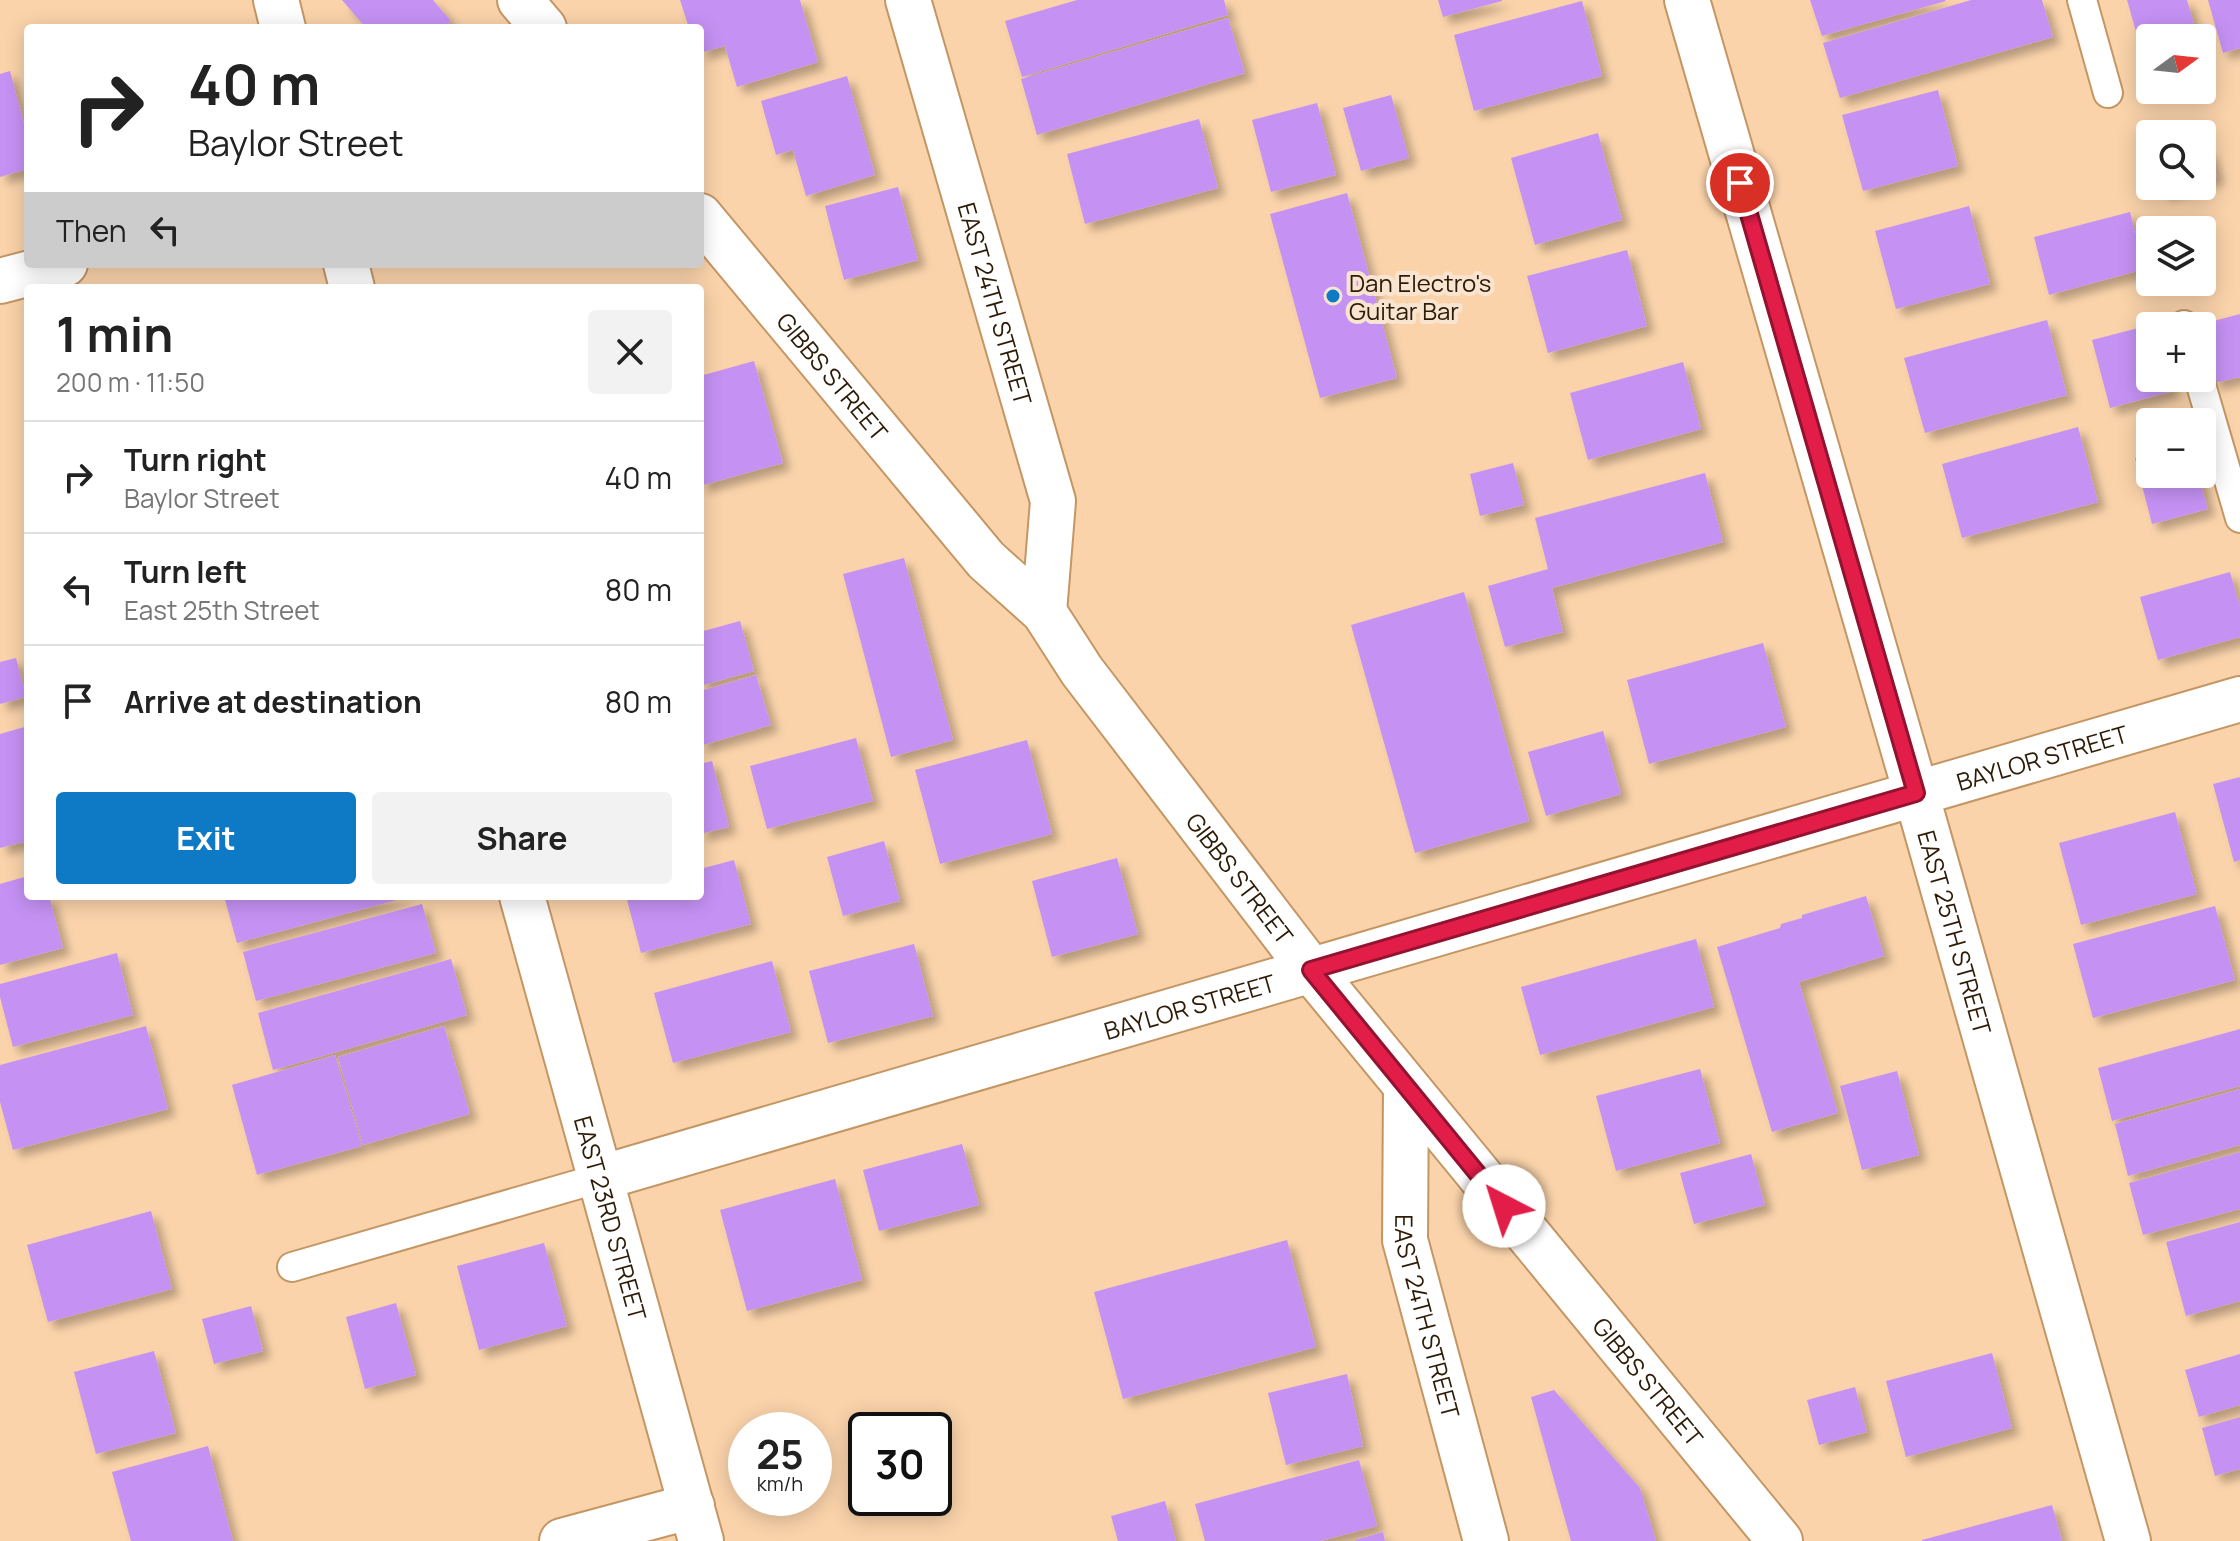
<!DOCTYPE html>
<html lang="en">
<head>
<meta charset="utf-8">
<style>
  body { margin:0; font-family:Manrope,sans-serif; background:#f2f2f2; color:#222; height:100vh; display:flex; flex-direction:column; font-size:30px; white-space:nowrap }
  * { box-sizing:border-box; margin:0 }
  p { font-size:26px; color:#767676 }
  .icon { flex:none; width:44px; height:44px; fill:none; stroke:currentColor; stroke-width:2; stroke-linecap:round; stroke-linejoin:round }
  .map { position:relative; flex:1; overflow:hidden }
  .drawer { position:absolute; left:24px; top:284px; width:680px; height:616px; display:flex; flex-direction:column; background:#fff; border-radius:8px; box-shadow:0 4px 20px #0003 }
  .drawer>* { flex:none }
  .guide { position:absolute; left:24px; top:24px; width:680px; height:244px; border-radius:8px; box-shadow:0 4px 20px #0003; background:#fff; color:#222; overflow:hidden }
  .needle { width:52px; rotate:75deg }
  .controls { position:absolute; left:2136px; top:24px; display:grid; gap:16px }
  .controls a { display:grid; place-items:center; width:80px; height:80px; border-radius:8px; background:#fff; box-shadow:0 4px 20px #0003; font-size:40px }
  .speed { position:absolute; left:728px; top:1412px; display:flex; gap:16px; font-size:40px; font-weight:700; text-align:center }
  .speed>* { display:grid; place-content:center; width:104px; height:104px; border-radius:50%; background:#fff; box-shadow:0 4px 20px #0003; line-height:1 }
  .speed small { font-size:20px; font-weight:400 }
  .speed .limit { border:4px solid #111; border-radius:12px; background:#fff; color:#111 }
  .pin { position:absolute; display:grid; place-items:center; width:68px; height:68px; color:#fff; margin:-34px; border:4px solid #fff; border-radius:50%; box-shadow:0 2px 8px #0007 }
  .me { position:absolute; width:88px; margin:-44px; rotate:320deg; stroke-linejoin:round; filter:drop-shadow(0 0 6px #0008) }
  .turn { display:flex; align-items:center; gap:28px; height:168px; padding:0 32px; font-size:36px }
  .turn .icon { width:104px; height:104px; stroke-width:2.5 }
  .turn b { display:block; font-size:56px; line-height:68px }
  .then { display:flex; align-items:center; height:76px; padding:0 32px; background:#0003; gap:16px; font-size:30px }
  .round { display:grid; place-items:center; flex:none; width:84px; height:84px; border-radius:8px; background:#f2f2f2 }
  .overview { display:flex; align-items:center; justify-content:space-between; height:136px; padding:0 32px }
  h1 { font-size:48px; font-weight:700; line-height:60px }
  .action { display:flex; gap:16px; margin-top:auto; padding:16px 32px }
  .action a { flex:1; height:92px; border-radius:8px; background:#0e79c4; color:#fff; font-size:32px; font-weight:700; line-height:92px; text-align:center }
  .action a+a { background:#f2f2f2; color:#222 }
  ul { padding:0; list-style:none }
  li { display:flex; align-items:center; gap:24px; height:112px; padding:0 32px; border-top:2px solid #e0e0e0 }
  li div { flex:1 }
  li b { display:block; font-size:30px }
  li em { font-style:normal }
  .map>svg:first-child { display:block }
  .building { fill:#c592f4; filter:url(#shadow) }
  .lines { fill:none; stroke-linecap:round; stroke-linejoin:round }
  .lane-casing { stroke:#c49664; stroke-width:32 }
  .street-casing { stroke:#c49664; stroke-width:48 }
  .lane { stroke:#fff; stroke-width:28 }
  .street { stroke:#fff; stroke-width:44 }
  .route-casing { stroke:#92132f; stroke-width:20 }
  .route { stroke:#e11d48; stroke-width:14 }
  .poi-dot { fill:#0e79c4; stroke:#f8e4d0; stroke-width:3 }
  .labels { text-anchor:middle; dominant-baseline:central; stroke-width:8; stroke-linejoin:round; paint-order:stroke }
  .poi-label { font-size:24px; fill:#2d1b06; stroke:#f8e4d0; text-anchor:start }
  .street-label { font-size:24px; fill:#2d1b06; stroke:#f8e4d0 }
</style>
</head>
<body>
<div class="map">
<svg width="2240" height="1541" viewBox="0 0 2240 1541">
  <defs>
    <filter id="shadow"><feDropShadow dx="7" dy="7" stdDeviation="4" flood-color="#0004"/></filter>
  </defs>
  <rect width="100%" height="100%" fill="#fad3aa"/>
  <!-- building -->
  <g class="building">
    <polygon points="342,0 433,0 451,21 443,28 366,28"/>
    <polygon points="680,0 800,0 818,62 737,87 725,46 700,53 700,28 689,28"/>
    <polygon points="1077,0 1224,0 1228,15 1022,77 1005,21"/>
    <polygon points="1438,0 1502,0 1502,1 1443,17"/>
    <polygon points="1810,0 1945,0 1946,1 1822,36"/>
    <polygon points="1971,0 2042,0 2053,37 1840,98 1823,43"/>
    <polygon points="2127,0 2187,0 2198,38 2150,38 2149,77"/>
    <polygon points="2208,0 2240,0 2240,48 2223,53"/>
    <polygon points="1582,1 1602,76 1474,111 1454,35"/>
    <polygon points="1228,18 1245,73 1037,135 1021,79"/>
    <polygon points="10,71 28,139 28,169 0,177 0,74"/>
    <polygon points="847,76 875,175 806,196 793,150 776,155 761,101"/>
    <polygon points="1938,90 1958,166 1863,191 1842,115"/>
    <polygon points="1391,95 1409,158 1361,171 1343,108"/>
    <polygon points="1317,103 1336,175 1271,192 1252,120"/>
    <polygon points="1199,119 1218,188 1085,224 1067,154"/>
    <polygon points="1598,133 1622,220 1535,245 1511,158"/>
    <polygon points="2209,149 2217,177 2202,182 2202,151"/>
    <polygon points="2162,186 2188,186 2188,187 2164,194"/>
    <polygon points="898,187 918,260 844,280 825,206"/>
    <polygon points="1347,193 1397,378 1320,398 1270,214"/>
    <polygon points="1969,206 1990,284 1896,309 1875,231"/>
    <polygon points="2130,212 2145,269 2049,295 2034,237"/>
    <polygon points="1627,250 1647,326 1548,353 1527,276"/>
    <polygon points="2240,314 2240,377 2215,383 2202,334 2202,324"/>
    <polygon points="2047,320 2067,395 1925,433 1904,358"/>
    <polygon points="2150,325 2150,378 2170,378 2173,391 2110,408 2092,340"/>
    <polygon points="754,361 783,463 700,486 700,376"/>
    <polygon points="1683,362 1701,429 1588,460 1570,393"/>
    <polygon points="2078,427 2098,502 1962,538 1942,464"/>
    <polygon points="2150,454 2150,474 2198,474 2208,509 2152,524 2135,458"/>
    <polygon points="1513,463 1524,505 1480,516 1470,474"/>
    <polygon points="1705,473 1723,542 1552,588 1563,632 1505,647 1488,586 1548,569 1535,518"/>
    <polygon points="904,558 953,740 891,757 843,574"/>
    <polygon points="2230,572 2240,607 2240,637 2158,660 2140,597"/>
    <polygon points="1464,592 1529,821 1415,853 1351,625"/>
    <polygon points="740,621 754,671 700,686 700,632"/>
    <polygon points="1763,643 1786,727 1649,764 1627,680"/>
    <polygon points="16,658 26,697 0,704 0,662"/>
    <polygon points="756,675 771,725 700,746 700,691"/>
    <polygon points="28,726 28,841 0,848 0,734"/>
    <polygon points="1603,731 1621,794 1546,816 1528,752"/>
    <polygon points="856,738 873,801 767,829 750,766"/>
    <polygon points="1027,740 1052,834 940,864 915,770"/>
    <polygon points="712,761 729,827 700,834 700,764"/>
    <polygon points="2240,777 2240,860 2234,862 2213,784"/>
    <polygon points="2175,812 2197,894 2081,925 2059,843"/>
    <polygon points="884,841 900,901 843,916 827,857"/>
    <polygon points="1117,858 1138,934 1052,957 1032,881"/>
    <polygon points="734,860 751,924 641,953 626,896 700,896 700,869"/>
    <polygon points="28,876 28,896 49,896 63,948 0,965 0,884"/>
    <polygon points="224,896 408,896 408,897 237,943"/>
    <polygon points="1866,896 1884,956 1799,982 1838,1113 1772,1132 1717,947 1780,928 1781,924 1802,918 1802,915"/>
    <polygon points="422,904 436,953 256,1001 243,952"/>
    <polygon points="2215,906 2235,980 2093,1018 2073,944"/>
    <polygon points="1696,939 1714,1007 1540,1055 1521,987"/>
    <polygon points="914,944 933,1016 828,1043 809,971"/>
    <polygon points="117,953 133,1015 13,1047 0,997 0,984"/>
    <polygon points="451,959 467,1015 273,1070 258,1013"/>
    <polygon points="772,961 791,1032 673,1063 654,993"/>
    <polygon points="146,1026 168,1109 13,1150 0,1102 0,1065"/>
    <polygon points="444,1026 470,1114 363,1145 338,1057"/>
    <polygon points="2240,1029 2240,1086 2112,1121 2098,1068"/>
    <polygon points="335,1055 362,1146 257,1175 232,1085"/>
    <polygon points="1700,1069 1720,1143 1616,1171 1596,1096"/>
    <polygon points="1897,1071 1919,1155 1862,1170 1840,1086"/>
    <polygon points="2240,1089 2240,1145 2128,1176 2115,1124"/>
    <polygon points="962,1144 979,1205 879,1231 863,1170"/>
    <polygon points="2240,1152 2240,1209 2143,1235 2129,1183"/>
    <polygon points="1751,1154 1765,1205 1694,1224 1680,1173"/>
    <polygon points="835,1179 862,1280 747,1311 720,1210"/>
    <polygon points="151,1211 172,1289 48,1322 27,1245"/>
    <polygon points="2240,1222 2240,1301 2186,1316 2166,1242"/>
    <polygon points="1287,1240 1316,1347 1123,1399 1094,1292"/>
    <polygon points="544,1243 567,1326 479,1350 457,1266"/>
    <polygon points="396,1303 416,1375 365,1389 346,1317"/>
    <polygon points="251,1306 263,1351 214,1364 202,1319"/>
    <polygon points="154,1351 176,1433 96,1454 74,1372"/>
    <polygon points="1992,1353 2012,1428 1906,1457 1886,1381"/>
    <polygon points="2240,1354 2240,1405 2199,1417 2185,1370"/>
    <polygon points="1347,1374 1363,1446 1286,1465 1268,1393"/>
    <polygon points="1855,1387 1867,1432 1819,1445 1807,1400"/>
    <polygon points="1554,1390 1640,1488 1656,1541 1571,1541 1531,1397"/>
    <polygon points="2240,1417 2240,1469 2215,1476 2202,1428"/>
    <polygon points="208,1446 233,1541 131,1541 112,1472"/>
    <polygon points="1359,1460 1377,1526 1320,1541 1205,1541 1195,1504"/>
    <polygon points="1165,1501 1176,1541 1118,1541 1111,1516"/>
    <polygon points="2052,1505 2062,1541 1922,1541 1922,1540"/>
    <polygon points="1383,1532 1385,1541 1355,1541 1355,1540"/>
  </g>
  <g class="lines">
    <!-- lane casing -->
    <g class="lane-casing">
      <g id="lane">
        <polyline points="2082,0 2108,93"/>
        <polyline points="2184,325 2184,326"/>
        <polyline points="2199,378 2240,518"/>
        <polyline points="292,1267 600,1178"/>
      </g>
    </g>
    <!-- street casing -->
    <g class="street-casing">
      <g id="street">
        <polyline points="276,0 283,28"/>
        <polyline points="520,0 544,28"/>
        <path id="s1" d="M 908,0 L 1053,501 L 1044,612"/>
        <path id="s2" d="M 1687,0 L 1916,793 L 2128,1541"/>
        <path id="s3" d="M 700,216 L 986,560 L 1044,612 L 1082,671 L 1311,970 L 1780,1541"/>
        <polyline points="346,264 352,288"/>
        <polyline points="0,281 65,264"/>
        <path id="s4" d="M 522,896 L 701,1541"/>
        <path id="s5" d="M 1406,1087 L 1405,1240 L 1486,1541"/>
        <path id="s6" d="M 600,1178 L 2240,699"/>
        <polyline points="562,1541 692,1506"/>
      </g>
    </g>
    <!-- lane -->
    <use href="#lane" class="lane"/>
    <!-- street -->
    <use href="#street" class="street"/>
  </g>
  <g class="lines">
    <!-- route casing -->
    <g class="route-casing">
      <polyline id="route" points="1504,1206 1311,970 1916,793 1740,183"/>
    </g>
    <!-- route -->
    <use href="#route" class="route"/>
  </g>
  <!-- markers -->
  <circle class="poi-dot" cx="1333" cy="296" r="8"/>
  <g class="labels">
    <!-- poi labels -->
    <g class="poi-label">
      <text x="1349" y="282">Dan Electro's<tspan x="1349" dy="28">Guitar Bar</tspan></text>
    </g>
    <!-- street labels -->
    <g class="street-label">
      <text stroke="none"><textPath href="#s1" startOffset="316">EAST 24TH STREET</textPath></text>
      <text stroke="none"><textPath href="#s3" startOffset="208">GIBBS STREET</textPath></text>
      <text stroke="none"><textPath href="#s6" startOffset="1502">BAYLOR STREET</textPath></text>
      <text stroke="none"><textPath href="#s3" startOffset="856">GIBBS STREET</textPath></text>
      <text stroke="none"><textPath href="#s2" startOffset="970">EAST 25TH STREET</textPath></text>
      <text stroke="none"><textPath href="#s6" startOffset="614">BAYLOR STREET</textPath></text>
      <text stroke="none"><textPath href="#s4" startOffset="334">EAST 23RD STREET</textPath></text>
      <text stroke="none"><textPath href="#s5" startOffset="232">EAST 24TH STREET</textPath></text>
      <text stroke="none"><textPath href="#s3" startOffset="1504">GIBBS STREET</textPath></text>
    </g>
  </g>
</svg>
<div class="controls">
<a><svg class="needle" viewBox="-14 -14 28 28"><path d="M0-13l5 13h-10z" fill="#e53935"/><path d="M0 13l5-13h-10z" fill="#767676"/></svg></a>
<a><svg class="icon" aria-label="search" viewBox="0 0 24 24"><circle cx="10" cy="10" r="6"/><path d="M15 15l6 6"/></svg></a>
<a><svg class="icon" aria-label="layers" viewBox="0 0 24 24"><path d="M12 4l9 5-9 5-9-5zM3 14l9 5 9-5"/></svg></a>
<a>+</a>
<a>−</a>
</div>
<div class="speed"><div>25<small>km/h</small></div><div class="limit">30</div></div>
<div class="pin" style="left:1740px;top:183px;background:#d93025"><svg class="icon" aria-label="arrive" viewBox="0 0 24 24"><path d="M6 21V4h12l-3 4 3 4H6"/></svg></div>
<svg class="me" style="left:1504px;top:1206px" viewBox="-20 -20 40 40"><circle r="19" fill="#fff"/><path d="M0-13L10 11 0 6-10 11z" fill="#e11d48"/></svg>
<div class="guide">
<div class="turn"><svg class="icon" aria-label="right" viewBox="0 0 24 24"><path d="M7 20v-9h11M14 6l5 5-5 5"/></svg><div><b>40 m</b>Baylor Street</div></div>
<div class="then">Then<svg class="icon" aria-label="left" viewBox="0 0 24 24"><path d="M17 20v-9H6M10 6l-5 5 5 5"/></svg></div>
</div>
<section class="drawer">
<div class="overview"><div><h1>1 min</h1><p>200 m · 11:50</p></div><a class="round"><svg class="icon" aria-label="close" viewBox="0 0 24 24"><path d="M6 6l12 12M18 6L6 18"/></svg></a></div>
<ul>
<li><svg class="icon" aria-label="right" viewBox="0 0 24 24"><path d="M7 20v-9h11M14 6l5 5-5 5"/></svg><div><b>Turn right</b><p>Baylor Street</p></div><em>40 m</em></li>
<li><svg class="icon" aria-label="left" viewBox="0 0 24 24"><path d="M17 20v-9H6M10 6l-5 5 5 5"/></svg><div><b>Turn left</b><p>East 25th Street</p></div><em>80 m</em></li>
<li><svg class="icon" aria-label="arrive" viewBox="0 0 24 24"><path d="M6 21V4h12l-3 4 3 4H6"/></svg><div><b>Arrive at destination</b></div><em>80 m</em></li>
</ul>
<div class="action"><a>Exit</a><a>Share</a></div>
</section>
</div>
</body>
</html>
